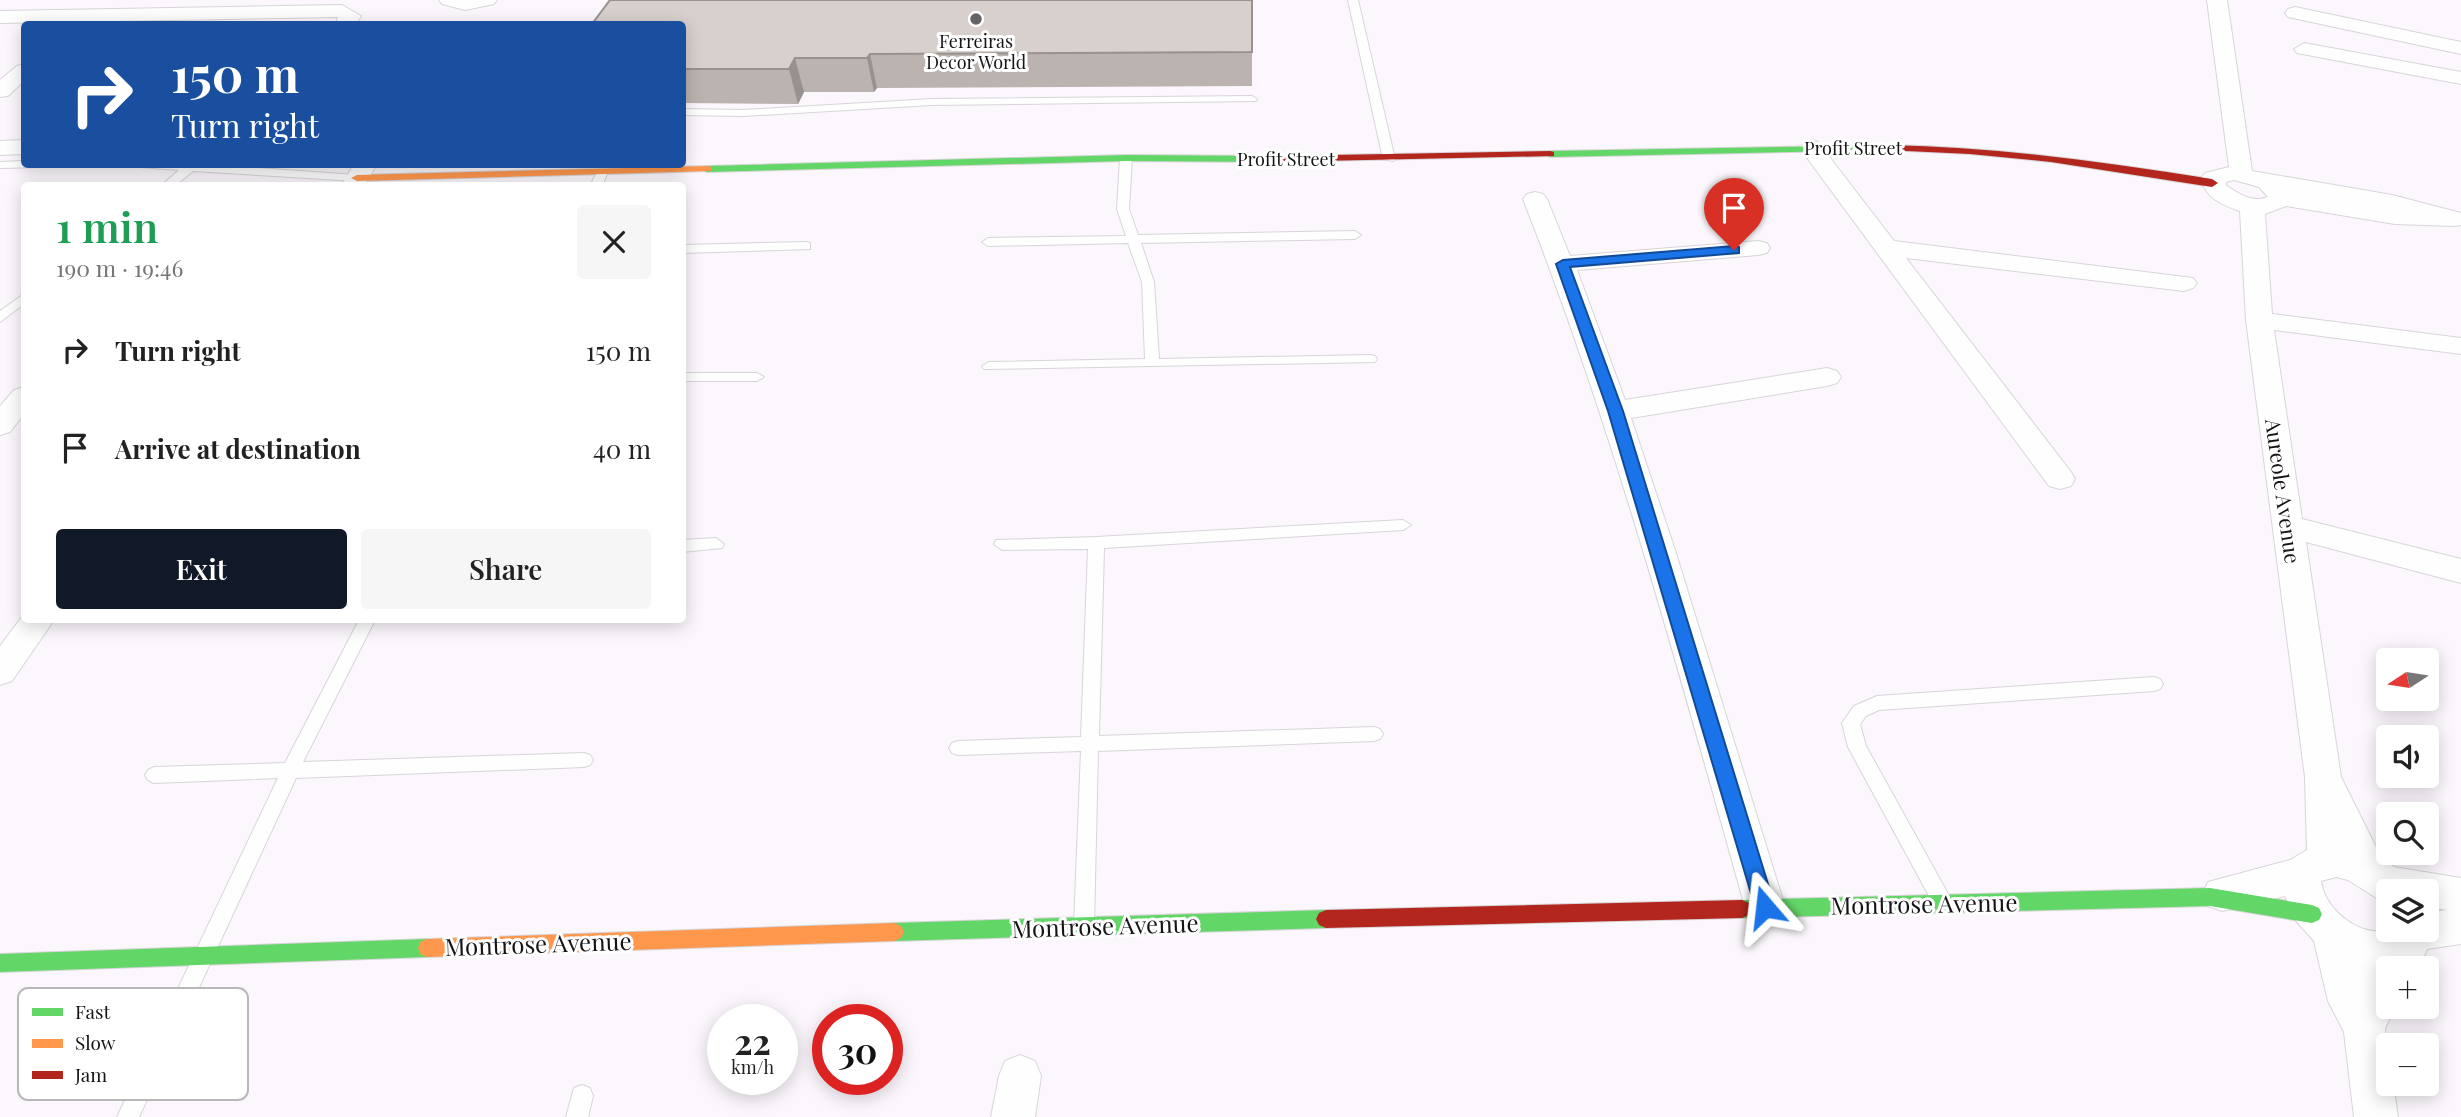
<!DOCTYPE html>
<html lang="en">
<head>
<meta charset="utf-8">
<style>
  body { margin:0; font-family:"Playfair Display",serif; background:#f6f6f6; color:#222; height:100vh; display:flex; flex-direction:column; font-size:26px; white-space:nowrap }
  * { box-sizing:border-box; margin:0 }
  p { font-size:23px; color:#767676 }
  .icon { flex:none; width:38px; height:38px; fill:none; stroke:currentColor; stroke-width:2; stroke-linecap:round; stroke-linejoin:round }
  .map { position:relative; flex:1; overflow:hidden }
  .panel { position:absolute; left:21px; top:182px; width:665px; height:441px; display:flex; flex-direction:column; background:#fff; border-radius:7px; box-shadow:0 4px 18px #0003 }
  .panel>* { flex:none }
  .hud { position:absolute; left:21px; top:21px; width:665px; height:147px; border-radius:7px; box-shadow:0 4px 18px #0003; background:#1a4fa0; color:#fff; overflow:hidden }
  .needle { width:46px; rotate:258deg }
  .fabs { position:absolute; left:2376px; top:648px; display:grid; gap:14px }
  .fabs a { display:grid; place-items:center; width:63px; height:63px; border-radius:7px; background:#fff; box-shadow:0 4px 18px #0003; font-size:35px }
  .speed { position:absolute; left:707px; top:1004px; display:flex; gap:14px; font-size:35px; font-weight:700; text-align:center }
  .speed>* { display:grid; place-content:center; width:91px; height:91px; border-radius:50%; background:#fff; box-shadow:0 4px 18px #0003; line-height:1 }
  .speed small { font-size:18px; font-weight:400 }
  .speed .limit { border:10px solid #d22; background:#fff; color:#111 }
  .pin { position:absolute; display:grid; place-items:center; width:60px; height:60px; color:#fff; margin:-72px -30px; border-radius:50% 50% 50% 0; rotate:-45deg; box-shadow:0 0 7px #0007 }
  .pin .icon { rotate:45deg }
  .me { position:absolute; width:77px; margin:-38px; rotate:343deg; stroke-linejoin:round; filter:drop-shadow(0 0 5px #0008) }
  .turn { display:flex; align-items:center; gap:24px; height:147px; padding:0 35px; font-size:32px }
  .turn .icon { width:91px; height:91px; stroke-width:2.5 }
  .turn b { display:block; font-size:49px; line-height:60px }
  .round { display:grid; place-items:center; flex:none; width:74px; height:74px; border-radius:7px; background:#f6f6f6 }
  .overview { display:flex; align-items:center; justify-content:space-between; height:119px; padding:0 35px }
  h1 { font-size:42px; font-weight:600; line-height:52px; color:#1e9e55 }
  .action { display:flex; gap:14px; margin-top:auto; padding:14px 35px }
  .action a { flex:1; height:80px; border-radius:7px; background:#111827; color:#fff; font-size:28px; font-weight:600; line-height:80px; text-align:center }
  .action a+a { background:#f6f6f6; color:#222 }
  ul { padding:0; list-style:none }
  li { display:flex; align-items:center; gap:21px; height:98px; padding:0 35px }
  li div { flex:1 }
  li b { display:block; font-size:26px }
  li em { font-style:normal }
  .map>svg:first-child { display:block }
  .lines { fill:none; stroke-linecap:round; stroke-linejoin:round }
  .lane-casing { stroke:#d8d5d9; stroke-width:2 }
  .street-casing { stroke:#d8d5d9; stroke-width:2 }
  .fast-casing { stroke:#d8d5d9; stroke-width:2 }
  .slow-casing { stroke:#d8d5d9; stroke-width:2 }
  .jam-casing { stroke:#d8d5d9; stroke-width:2 }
  .lane { fill:#fefeff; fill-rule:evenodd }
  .street { fill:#fefeff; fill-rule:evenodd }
  .fast { fill:#63d668; fill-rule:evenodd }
  .slow { fill:#ff974d; fill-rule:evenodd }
  .jam { fill:#b3261e; fill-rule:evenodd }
  .wall { fill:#bab3af }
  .shaded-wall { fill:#97928f }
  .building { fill:#d8d0cc; stroke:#97928f; stroke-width:2 }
  .route { fill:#1a73e8; stroke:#114b97; stroke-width:2 }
  .poi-dot { fill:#666366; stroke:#fff; stroke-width:2.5 }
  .labels { text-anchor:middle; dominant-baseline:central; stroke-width:6; stroke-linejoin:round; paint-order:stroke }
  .far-poi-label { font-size:18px; fill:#161416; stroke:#fff }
  .far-street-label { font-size:18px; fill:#161416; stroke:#fff }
  .street-label { font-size:21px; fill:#161416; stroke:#fff }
  .near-street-label { font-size:24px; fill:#161416; stroke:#fff }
  .key { fill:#fff; stroke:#b9b8b9; stroke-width:2 }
  .key-label { font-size:19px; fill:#161416 }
</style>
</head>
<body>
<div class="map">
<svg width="2461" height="1117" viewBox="0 0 2461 1117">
  <rect width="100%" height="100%" fill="#fbf7fc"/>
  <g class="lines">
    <!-- lane casing -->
    <g class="lane-casing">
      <g id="lane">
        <polygon points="1348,0 1358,0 1395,159 1393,161 1383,159"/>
        <polygon points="1252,96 1257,99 1256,101 932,105 743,116 682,115 682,109 743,110 932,99"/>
        <polygon points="1126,155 1132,158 1129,209 1138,235 1355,231 1361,235 1355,239 1141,243 1154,282 1159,359 1370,355 1375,356 1377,359 1375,362 984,369 982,366 989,362 1145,359 1142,282 1128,243 988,246 982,242 988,238 1126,236 1117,209 1120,158"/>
        <polygon points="24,161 24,164 52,164 47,167 0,168 0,162"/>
        <polygon points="135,164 201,164 357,175 363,178 357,181 193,171 175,186 161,186 179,170 140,167"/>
        <polygon points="601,171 607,174 602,186 590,186 597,172"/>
        <polygon points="806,242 810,243 810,249 682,253 682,245"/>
        <polygon points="24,294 24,304 0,322 0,311"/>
        <polygon points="682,373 757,373 764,377 757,381 682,381"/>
        <polygon points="1403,520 1411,525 1403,530 1104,548 1099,736 1374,727 1380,729 1383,734 1380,739 1374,741 1098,751 1094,925 1091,931 1084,934 1077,931 1074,925 1081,751 958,755 952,753 949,748 952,743 958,741 1081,737 1088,549 1002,550 994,544 996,540 1096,537"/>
        <polygon points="716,538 724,544 722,548 682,552 682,540"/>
        <polygon points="359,620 375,620 303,762 584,753 590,755 593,760 590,765 584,767 296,778 139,1117 117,1117 278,778 154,783 148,780 145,775 148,770 154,767 285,763"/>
        <polygon points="2154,677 2160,679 2163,684 2160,689 2154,691 1879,710 1866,716 1860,724 1866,746 1952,901 1949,907 1942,910 1935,907 1848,747 1842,723 1854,706 1877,696"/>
        <polygon points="582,1085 590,1088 593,1096 588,1117 566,1117 574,1088"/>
      </g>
    </g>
    <!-- street casing -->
    <g class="street-casing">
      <g id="street">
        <polygon points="439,0 497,0 494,4 465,10 442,4"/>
        <path d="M 2207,0 L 2227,0 L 2252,171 L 2392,195 L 2461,213 L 2461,225 L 2454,226 L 2395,224 L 2286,206 L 2265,214 L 2272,314 L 2461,338 L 2461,354 L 2274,330 L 2302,519 L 2461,559 L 2461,583 L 2306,542 L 2341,777 L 2382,859 L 2394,867 L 2461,878 L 2461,944 L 2427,949 L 2424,956 L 2398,968 L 2389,968 L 2389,1006 L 2395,1006 L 2385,1029 L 2389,1083 L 2393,1083 L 2398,1117 L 2354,1117 L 2344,1032 L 2328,1001 L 2314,941 L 2297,922 L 2285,896 L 2222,911 L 2208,906 L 2203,894 L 2208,882 L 2290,860 L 2307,850 L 2305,777 L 2246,320 L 2240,211 C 2222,205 2205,198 2201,178 L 2205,173 L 2229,167 ZM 2234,180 L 2259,187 L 2268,197 C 2253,203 2238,194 2226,185 L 2226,182 ZM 2336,877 L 2348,880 L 2389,906 L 2389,891 L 2427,891 L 2427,907 L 2447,910 L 2427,913 L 2427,929 C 2409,929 2390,934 2373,931 C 2349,928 2324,905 2321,881 Z"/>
        <polygon points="342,5 361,16 356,24 336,24 338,17 0,23 0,11"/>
        <polygon points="2295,7 2461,42 2461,54 2288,17 2285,13 2288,9"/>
        <polygon points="2304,43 2461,72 2461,84 2297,53 2294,49"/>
        <polygon points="24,64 24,81 8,96 0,97 0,80 17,66"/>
        <polygon points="24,140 24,154 0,155 0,141"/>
        <polygon points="1810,140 1818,142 1894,241 2193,278 2197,283 2193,288 2184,291 1906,258 2071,472 2075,479 2071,486 2060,489 2049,486 1799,147"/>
        <polygon points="354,164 377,164 364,186 341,186"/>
        <path d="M 1535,192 L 1543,194 L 1547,199 L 1570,256 L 1758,241 L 1767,243 L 1770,248 L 1767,253 L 1758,255 L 1577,270 L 1625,400 L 1827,368 L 1837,371 L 1841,377 L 1837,383 L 1827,386 L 1631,418 L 1675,550 L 1785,907 L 1779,920 L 1765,925 L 1751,920 L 1745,907 C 1678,669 1614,430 1523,199 L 1527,194 Z"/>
        <polygon points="24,387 24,414 10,432 0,435 0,406 14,390"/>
        <polygon points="24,614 24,620 54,620 12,681 0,685 0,646"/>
        <polygon points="1020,1055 1035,1061 1041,1076 1035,1117 991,1117 999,1076 1005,1061"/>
      </g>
    </g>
    <!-- fast casing -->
    <g class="fast-casing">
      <g id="fast">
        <polygon points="1889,145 1893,146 1893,150 1550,157 1544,154 1550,151"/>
        <polygon points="1126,155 1275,156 1281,159 1275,162 1126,161 707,172 701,169 707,166"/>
        <polygon points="2210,888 2312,905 2319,908 2322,914 2319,920 2312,923 2210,906 1742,918 1735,915 1732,909 1735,903 1742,900"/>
        <polygon points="1326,910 1333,913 1336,919 1333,925 1326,928 894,941 887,938 884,932 887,926 894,923"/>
        <polygon points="428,939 435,941 438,948 435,955 428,957 0,972 0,954"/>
      </g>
    </g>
    <!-- slow casing -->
    <g class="slow-casing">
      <g id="slow">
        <polygon points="707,166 711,167 711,171 357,181 351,178 357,175"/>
        <polygon points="894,923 901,926 904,932 901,938 894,941 428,957 421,955 418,948 421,941 428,939"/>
      </g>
    </g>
    <!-- jam casing -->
    <g class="jam-casing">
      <g id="jam">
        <path d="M 1889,145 C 1998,147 2105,162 2212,179 L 2218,183 L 2212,187 L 2051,162 L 1970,154 L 1885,150 L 1885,146 Z"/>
        <polygon points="1550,151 1554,152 1554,156 1275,162 1269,159 1275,156"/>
        <polygon points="1742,900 1749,903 1752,909 1749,915 1742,918 1326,928 1319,925 1316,919 1319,913 1326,910"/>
      </g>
    </g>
    <!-- lane -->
    <use href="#lane" class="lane"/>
    <!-- street -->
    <use href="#street" class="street"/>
    <!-- fast -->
    <use href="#fast" class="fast"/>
    <!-- slow -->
    <use href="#slow" class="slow"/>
    <!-- jam -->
    <use href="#jam" class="jam"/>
  </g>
  <!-- wall -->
  <polygon class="wall" points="682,24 1252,52 1252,86 877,88 874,92 804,92 798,104 682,103"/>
  <!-- shaded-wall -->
  <g class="shaded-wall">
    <polygon points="870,54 877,88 874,92 867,58"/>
    <polygon points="795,58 804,92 798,104 789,69"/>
  </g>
  <!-- building -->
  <polygon class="building" points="610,0 1252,0 1252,52 870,54 867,58 795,58 789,69 682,69 682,24 592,24"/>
  <!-- route -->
  <polygon class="route" points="1734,246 1739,247 1739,253 1570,267 1623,411 1775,907 1772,914 1765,916 1758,914 1755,907 1608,411 1556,264 1563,260"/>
  <!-- markers -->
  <circle class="poi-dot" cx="976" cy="19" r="7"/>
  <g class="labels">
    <!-- far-poi labels -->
    <g class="far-poi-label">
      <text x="976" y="41">Ferreiras<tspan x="976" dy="21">Decor World</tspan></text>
    </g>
    <!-- far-street labels -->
    <g class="far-street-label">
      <text x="1853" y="148">Profit Street</text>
      <text x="1286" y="159">Profit Street</text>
    </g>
    <!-- street labels -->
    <g class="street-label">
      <text transform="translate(2284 491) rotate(82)">Aureole Avenue</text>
    </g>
    <!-- near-street labels -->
    <g class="near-street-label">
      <text transform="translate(1924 903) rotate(-1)">Montrose Avenue</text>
      <text transform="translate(1105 925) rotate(-2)">Montrose Avenue</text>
      <text transform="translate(538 943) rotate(-2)">Montrose Avenue</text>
    </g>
  </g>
  <!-- legend -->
  <rect x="18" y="988" width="230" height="112" rx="10" class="key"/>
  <rect x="32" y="1008" width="31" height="8" fill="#63d668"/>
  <rect x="32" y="1039" width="31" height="9" fill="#ff974d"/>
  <rect x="32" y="1071" width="31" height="8" fill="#b3261e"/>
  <g class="key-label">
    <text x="75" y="1019">Fast</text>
    <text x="75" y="1050">Slow</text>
    <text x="75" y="1082">Jam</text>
  </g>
</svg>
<div class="fabs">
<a><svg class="needle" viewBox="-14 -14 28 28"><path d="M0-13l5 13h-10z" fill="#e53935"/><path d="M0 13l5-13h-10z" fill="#767676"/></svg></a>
<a><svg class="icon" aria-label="sound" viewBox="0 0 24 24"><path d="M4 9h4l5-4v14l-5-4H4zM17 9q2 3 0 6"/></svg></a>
<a><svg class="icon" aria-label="search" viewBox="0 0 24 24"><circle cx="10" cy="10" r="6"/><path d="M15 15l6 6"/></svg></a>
<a><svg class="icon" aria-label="layers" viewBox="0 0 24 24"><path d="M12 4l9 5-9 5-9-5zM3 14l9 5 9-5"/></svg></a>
<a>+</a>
<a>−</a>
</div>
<div class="speed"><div>22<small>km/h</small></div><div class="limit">30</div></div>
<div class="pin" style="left:1734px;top:250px;background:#d93025"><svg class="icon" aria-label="arrive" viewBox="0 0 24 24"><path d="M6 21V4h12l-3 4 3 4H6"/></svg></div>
<svg class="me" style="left:1765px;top:907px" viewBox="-20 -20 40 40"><path d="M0-17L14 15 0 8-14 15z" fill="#1a73e8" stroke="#fff" stroke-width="4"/></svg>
<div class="hud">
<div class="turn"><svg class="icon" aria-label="right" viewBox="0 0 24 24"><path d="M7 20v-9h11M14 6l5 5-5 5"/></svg><div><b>150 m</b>Turn right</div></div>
</div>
<section class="panel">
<div class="overview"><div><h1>1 min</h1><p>190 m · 19:46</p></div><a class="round"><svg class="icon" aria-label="close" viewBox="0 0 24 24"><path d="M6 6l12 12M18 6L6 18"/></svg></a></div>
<ul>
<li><svg class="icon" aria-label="right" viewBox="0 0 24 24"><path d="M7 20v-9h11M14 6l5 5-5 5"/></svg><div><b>Turn right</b></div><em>150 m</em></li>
<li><svg class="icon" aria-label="arrive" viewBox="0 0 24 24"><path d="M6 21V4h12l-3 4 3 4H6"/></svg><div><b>Arrive at destination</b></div><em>40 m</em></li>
</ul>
<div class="action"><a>Exit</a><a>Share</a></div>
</section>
</div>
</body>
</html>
